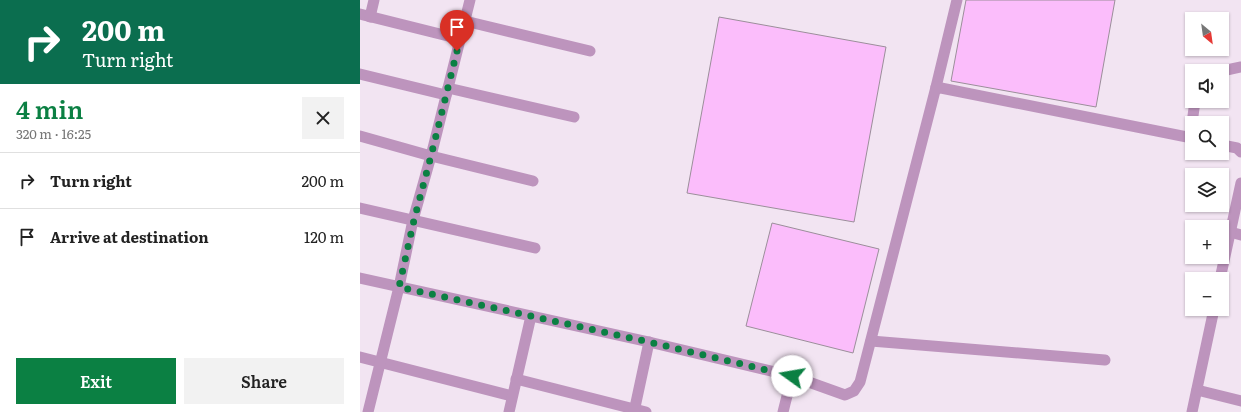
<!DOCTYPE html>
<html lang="en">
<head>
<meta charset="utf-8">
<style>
  body { margin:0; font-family:Literata,serif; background:#f2f2f2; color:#222; height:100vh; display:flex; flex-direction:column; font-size:15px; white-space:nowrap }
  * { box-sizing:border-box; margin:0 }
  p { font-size:13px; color:#767676 }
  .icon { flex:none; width:22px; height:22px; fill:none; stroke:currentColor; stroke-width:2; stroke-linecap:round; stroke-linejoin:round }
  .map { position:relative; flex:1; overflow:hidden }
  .panel { display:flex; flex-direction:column; background:#fff; width:360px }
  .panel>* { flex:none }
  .hud { background:#0b6e4f; color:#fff; overflow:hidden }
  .needle { width:26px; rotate:151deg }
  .buttons { position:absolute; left:825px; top:12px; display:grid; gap:8px }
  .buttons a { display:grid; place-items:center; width:44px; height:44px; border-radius:0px; background:#fff; box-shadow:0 1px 3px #0004; font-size:20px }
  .pin { position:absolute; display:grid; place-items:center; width:34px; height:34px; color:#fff; margin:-41px -17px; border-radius:50% 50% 50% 0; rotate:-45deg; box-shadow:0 0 4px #0007 }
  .pin .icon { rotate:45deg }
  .me { position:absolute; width:44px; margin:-22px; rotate:283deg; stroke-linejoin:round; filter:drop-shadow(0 0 3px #0008) }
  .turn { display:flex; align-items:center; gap:14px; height:84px; padding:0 16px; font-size:18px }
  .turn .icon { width:52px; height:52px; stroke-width:2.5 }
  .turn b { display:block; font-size:28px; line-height:34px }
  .round { display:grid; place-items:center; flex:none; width:42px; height:42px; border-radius:0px; background:#f2f2f2 }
  .summary { display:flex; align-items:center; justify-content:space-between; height:68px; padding:0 16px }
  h1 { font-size:24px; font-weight:600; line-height:30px; color:#0b8043 }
  .action { display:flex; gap:8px; margin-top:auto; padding:8px 16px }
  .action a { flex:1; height:46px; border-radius:0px; background:#0b8043; color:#fff; font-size:16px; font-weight:600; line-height:46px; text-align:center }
  .action a+a { background:#f2f2f2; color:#222 }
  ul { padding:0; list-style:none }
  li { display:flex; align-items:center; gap:12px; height:56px; padding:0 16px; border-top:1px solid #e0e0e0 }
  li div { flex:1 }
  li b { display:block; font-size:15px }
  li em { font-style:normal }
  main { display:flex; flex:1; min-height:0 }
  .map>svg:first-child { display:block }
  .building { fill:#fbbdfb; stroke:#9b8e9a }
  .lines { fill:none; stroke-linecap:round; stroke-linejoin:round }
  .street { stroke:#bd94bd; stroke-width:11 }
  .route { stroke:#0b8043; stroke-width:7; stroke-dasharray:0 12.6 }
</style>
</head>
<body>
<main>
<section class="panel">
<div class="hud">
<div class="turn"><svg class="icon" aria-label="right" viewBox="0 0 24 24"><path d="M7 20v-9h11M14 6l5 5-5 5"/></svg><div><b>200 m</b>Turn right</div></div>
</div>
<div class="summary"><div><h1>4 min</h1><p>320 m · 16:25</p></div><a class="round"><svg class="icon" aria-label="close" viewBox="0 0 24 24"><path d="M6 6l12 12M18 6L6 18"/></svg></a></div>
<ul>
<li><svg class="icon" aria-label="right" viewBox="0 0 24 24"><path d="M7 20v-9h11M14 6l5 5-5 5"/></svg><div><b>Turn right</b></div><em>200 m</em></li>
<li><svg class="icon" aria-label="arrive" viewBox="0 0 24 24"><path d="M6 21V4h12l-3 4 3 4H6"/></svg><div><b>Arrive at destination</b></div><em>120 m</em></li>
</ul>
<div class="action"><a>Exit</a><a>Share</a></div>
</section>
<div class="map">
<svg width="881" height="412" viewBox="0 0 881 412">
  <rect width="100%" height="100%" fill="#f2e4f2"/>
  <!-- building -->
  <g class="building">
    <polygon points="606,0 755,0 736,107 591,81"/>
    <polygon points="359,17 526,47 494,222 327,193"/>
    <polygon points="412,223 519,249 493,353 386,326"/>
  </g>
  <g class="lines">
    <!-- street -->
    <g class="street">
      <polyline points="0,14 100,39"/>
      <polyline points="10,17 14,0"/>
      <polyline points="105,21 230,51"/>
      <polyline points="862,71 881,67"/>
      <polyline points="0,74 86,95"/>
      <polyline points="576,87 597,0"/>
      <polyline points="88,88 214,117"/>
      <polyline points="0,136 71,156 173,181"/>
      <polyline points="830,138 835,101"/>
      <polyline points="862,145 877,148 881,152"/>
      <polyline points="0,208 175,248"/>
      <polyline points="870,232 881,235"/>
      <polyline points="0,278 289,342 432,376 423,412"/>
      <polyline points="860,279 881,183"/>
      <polyline points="511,341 745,360"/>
      <polyline points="0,357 152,396"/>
      <polyline points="432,376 485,395 494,391 500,382 576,87 832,138"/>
      <polyline points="156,379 286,412"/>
      <polyline points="837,390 881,401"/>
      <polyline points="8,412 39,287 53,220 71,156 110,0"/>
      <polyline points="149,412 171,316"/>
      <polyline points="274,412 289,342"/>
      <polyline points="832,412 854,309"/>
    </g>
  </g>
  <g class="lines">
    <!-- route -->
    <polyline class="route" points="97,51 71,156 54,220 39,287 289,342 432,376"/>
  </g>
</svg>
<div class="buttons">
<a><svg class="needle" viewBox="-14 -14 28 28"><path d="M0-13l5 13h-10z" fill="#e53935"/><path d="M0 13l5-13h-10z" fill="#767676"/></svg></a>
<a><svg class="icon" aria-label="sound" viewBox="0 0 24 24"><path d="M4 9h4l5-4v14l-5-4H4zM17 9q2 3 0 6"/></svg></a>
<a><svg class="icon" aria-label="search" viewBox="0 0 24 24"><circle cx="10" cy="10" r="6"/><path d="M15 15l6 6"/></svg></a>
<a><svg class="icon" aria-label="layers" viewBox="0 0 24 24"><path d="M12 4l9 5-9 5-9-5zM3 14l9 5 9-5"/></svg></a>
<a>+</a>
<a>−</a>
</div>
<div class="pin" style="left:97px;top:51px;background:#d93025"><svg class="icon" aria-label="arrive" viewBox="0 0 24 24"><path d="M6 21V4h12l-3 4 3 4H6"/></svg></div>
<svg class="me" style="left:432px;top:376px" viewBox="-20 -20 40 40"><circle r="19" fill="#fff"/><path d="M0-13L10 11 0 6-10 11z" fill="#0b8043"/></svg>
</div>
</main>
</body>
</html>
